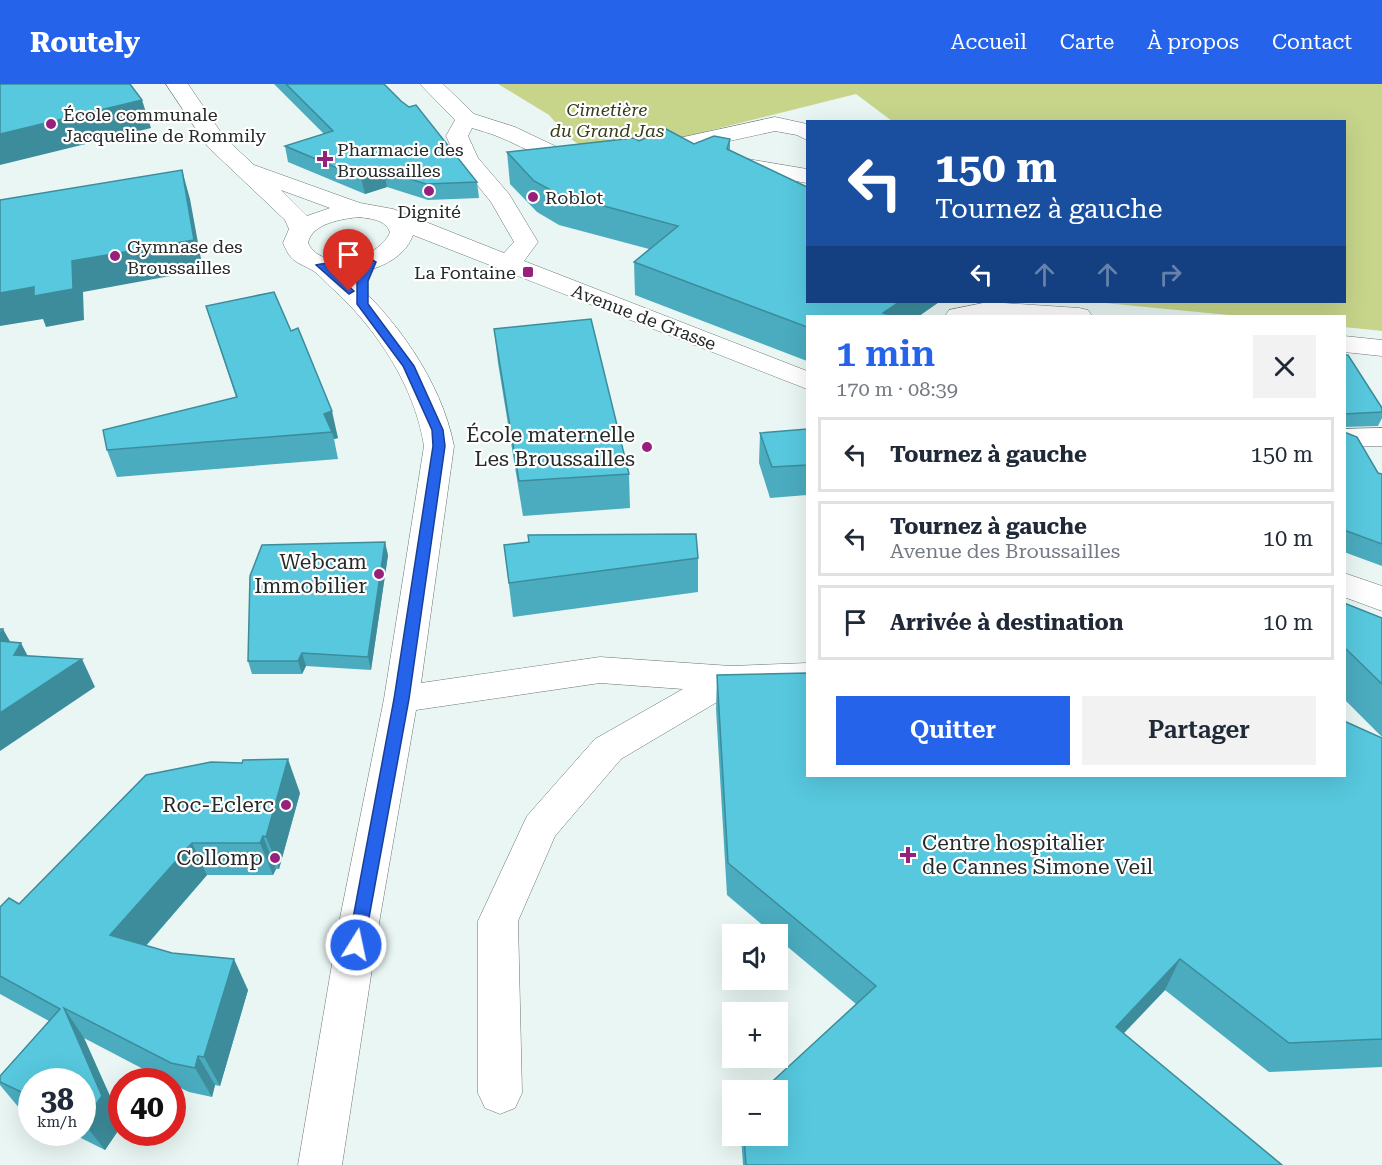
<!DOCTYPE html>
<html lang="fr">
<head>
<meta charset="utf-8">
<style>
  body { margin:0; font-family:"Roboto Serif",serif; background:#f2f2f3; color:#1f2937; height:100vh; display:flex; flex-direction:column; font-size:22px; white-space:nowrap }
  * { box-sizing:border-box; margin:0 }
  p { font-size:20px; color:#747a83 }
  .icon { flex:none; width:33px; height:33px; fill:none; stroke:currentColor; stroke-width:2; stroke-linecap:round; stroke-linejoin:round }
  .map { position:relative; flex:1; overflow:hidden }
  .side { position:absolute; left:806px; top:231px; width:540px; height:462px; display:flex; flex-direction:column; background:#fff; border-radius:0px; box-shadow:0 6px 24px #0002 }
  .side>* { flex:none }
  .top-card { position:absolute; left:806px; top:36px; width:540px; height:183px; border-radius:0px; box-shadow:0 6px 24px #0002; background:#1a4fa0; color:#fff; overflow:hidden }
  .buttons { position:absolute; left:722px; top:840px; display:grid; gap:12px }
  .buttons a { display:grid; place-items:center; width:66px; height:66px; border-radius:0px; background:#fff; box-shadow:0 6px 24px #0002; font-size:30px }
  .speed { position:absolute; left:18px; top:984px; display:flex; gap:12px; font-size:30px; font-weight:700; text-align:center }
  .speed>* { display:grid; place-content:center; width:78px; height:78px; border-radius:50%; background:#fff; box-shadow:0 6px 24px #0002; line-height:1 }
  .speed small { font-size:15px; font-weight:400 }
  .speed .limit { border:9px solid #d22; background:#fff; color:#111 }
  .pin { position:absolute; display:grid; place-items:center; width:51px; height:51px; color:#fff; margin:-62px -26px; border-radius:50% 50% 50% 0; rotate:-45deg; box-shadow:0 0 6px #0007 }
  .pin .icon { rotate:45deg }
  .me { position:absolute; width:66px; margin:-33px; rotate:10deg; stroke-linejoin:round; filter:drop-shadow(0 0 4px #0008) }
  .turn { display:flex; align-items:center; gap:21px; height:126px; padding:0 30px; font-size:27px }
  .turn .icon { width:78px; height:78px; stroke-width:2.5 }
  .turn b { display:block; font-size:42px; line-height:51px }
  .lanes { display:flex; align-items:center; height:57px; padding:0 30px; background:#0003; justify-content:center; gap:30px; direction:ltr }
  .lanes .off { opacity:.35 }
  .round { display:grid; place-items:center; flex:none; width:63px; height:63px; border-radius:0px; background:#f2f2f3 }
  .summary { display:flex; align-items:center; justify-content:space-between; height:102px; padding:0 30px }
  h1 { font-size:36px; font-weight:600; line-height:45px; color:#2563eb }
  .cta { display:flex; gap:12px; margin-top:auto; padding:12px 30px }
  .cta a { flex:1; height:69px; border-radius:0px; background:#2563eb; color:#fff; font-size:24px; font-weight:600; line-height:69px; text-align:center }
  .cta a+a { background:#f2f2f3; color:#1f2937 }
  ul { padding:0; list-style:none }
  li { display:flex; align-items:center; gap:18px; height:75px; margin:0 12px 9px; padding:0 18px; border:3px solid #e0e1e3; border-radius:0px }
  li div { flex:1 }
  li b { display:block; font-size:22px }
  li em { font-style:normal }
  header { display:flex; align-items:center; gap:36px; box-sizing:border-box; height:84px; padding:0 30px; background:#2563eb; color:#fff }
  header strong { font-size:28px }
  nav { display:flex; gap:33px; margin-inline-start:auto; font-size:21px }
  .map>svg:first-child { display:block }
  .green { fill:#c7d58b }
  .lines { fill:none; stroke-linecap:round; stroke-linejoin:round }
  .minor-casing { stroke:#6a7573; stroke-width:1 }
  .minor { fill:#fff; fill-rule:evenodd }
  .wall { fill:#4bacbf }
  .shaded-wall { fill:#3d8c9b }
  .building { fill:#57c8de; stroke:#3d8c9b; stroke-width:1.5 }
  .route { fill:#2563eb; stroke:#184099; stroke-width:1.5 }
  .poi-dot { fill:#97207c; stroke:#fff; stroke-width:2 }
  .labels { text-anchor:middle; dominant-baseline:central; stroke-width:4.5; stroke-linejoin:round; paint-order:stroke }
  .far-park-label { font-size:18px; font-style:italic; fill:#363c19; stroke:#fff }
  .far-poi-label { font-size:18px; fill:#252a29; stroke:#fff; text-anchor:start }
  .far-street-label { font-size:18px; fill:#252a29; stroke:#fff }
  .poi-label { font-size:21px; fill:#252a29; stroke:#fff; text-anchor:end }
</style>
</head>
<body>
<header>
<strong>Routely</strong>
<nav><a>Accueil</a><a>Carte</a><a>À propos</a><a>Contact</a></nav>
</header>
<div class="map">
<svg width="1382" height="1081" viewBox="0 0 1382 1081">
  <rect width="100%" height="100%" fill="#e9f6f3"/>
  <!-- green -->
  <polygon class="green" points="498,0 1382,0 1382,247 1344,243 1344,232 1239,232 1094,218 1344,218 1344,38 892,37 856,10 599,74 568,53 549,31"/>
  <g class="lines">
    <!-- minor casing -->
    <g class="minor-casing">
      <g id="minor">
        <path d="M 166,0 L 188,0 L 224,53 L 254,81 L 360,119 L 393,125 L 504,169 L 514,158 L 491,118 L 457,76 L 446,52 L 455,36 L 420,0 L 443,0 L 474,30 L 515,43 L 557,63 L 592,72 L 595,77 L 592,82 C 564,89 525,63 499,53 C 490,49 481,47 472,44 L 468,52 L 478,74 L 509,110 L 538,158 L 524,177 L 807,287 L 807,305 L 413,151 C 404,177 371,189 345,189 C 395,233 441,296 454,362 L 421,599 L 600,573 L 731,582 L 807,579 L 807,605 L 734,608 L 621,675 L 555,752 L 518,837 L 522,1009 L 515,1024 L 500,1030 L 485,1024 L 478,1009 L 478,837 L 527,732 L 595,655 L 683,605 L 600,599 L 416,626 L 379,839 L 342,1081 L 298,1081 L 339,839 L 384,615 L 424,362 C 415,303 377,245 333,205 C 326,199 319,190 312,186 C 295,177 291,178 283,159 L 289,145 L 285,136 L 208,63 ZM 281,106 L 330,124 L 307,132 ZM 359,133 C 371,135 385,135 390,148 C 380,175 322,189 308,159 C 312,139 342,135 359,133 Z"/>
        <polygon points="775,33 807,40 807,56 797,51 775,47 647,75 639,73 636,68 639,63 647,61"/>
        <polygon points="730,72 807,85 807,99 722,84 719,79 722,74"/>
        <polygon points="988,218 1079,224 1088,226 1092,232 945,232 949,226"/>
        <polygon points="1344,252 1382,256 1382,272 1344,268"/>
        <polygon points="1382,344 1382,362 1344,363 1344,345"/>
        <polygon points="1344,489 1382,502 1382,527 1344,513"/>
      </g>
    </g>
    <!-- minor -->
    <use href="#minor" class="minor"/>
  </g>
  <!-- wall -->
  <g class="wall">
    <polygon points="274,0 384,0 477,98 479,114 428,116 387,103 365,110 288,78 285,62 324,50"/>
    <polygon points="730,55 730,66 807,218 939,218 919,232 807,232 807,277 635,211 634,178 649,165 559,141 537,128 510,100 507,68 639,57 694,60"/>
    <polygon points="206,222 291,247 338,354 334,355 338,375 117,393 107,366 236,313"/>
    <polygon points="494,245 629,390 630,424 523,432 498,279"/>
    <polygon points="1344,271 1382,324 1382,334 1378,342 1344,343"/>
    <polygon points="807,345 807,411 770,414 759,379 760,349"/>
    <polygon points="1344,348 1378,389 1382,390 1382,482 1344,468"/>
    <polygon points="504,461 698,474 698,508 513,533"/>
    <polygon points="388,471 371,586 306,582 302,590 252,590 248,577"/>
    <polygon points="1344,519 1382,534 1382,653 1344,615"/>
    <polygon points="717,591 1382,654 1382,983 1269,988 1165,906 1124,949 1282,1081 743,1081 741,1052 777,1052 856,920 777,854 777,850 773,850 727,811 716,625"/>
    <polygon points="300,709 279,785 276,785 273,791 207,791 146,862 248,906 220,1002 215,1001 212,1013 189,1008 172,1000 172,998 168,998 84,954 122,1039 122,1041 105,1066 69,1048 82,1048 82,998 32,998 32,1031 20,1025 0,1001 0,992 49,937 0,910 0,823 19,820"/>
  </g>
  <!-- shaded-wall -->
  <g class="shaded-wall">
    <polygon points="142,16 151,44 0,81 0,50"/>
    <polygon points="182,86 190,115 203,186 83,208 84,236 46,243 43,235 0,242 0,209 34,203 72,177"/>
    <polygon points="384,87 387,103 365,110 361,94"/>
    <polygon points="899,218 939,218 919,232 883,232 883,229"/>
    <polygon points="332,327 338,354 334,355 332,348 324,330"/>
    <polygon points="385,458 388,471 371,586 368,573"/>
    <polygon points="3,545 16,568 21,559 35,586 0,561 0,552"/>
    <polygon points="302,569 306,582 302,590 298,577"/>
    <polygon points="82,575 95,603 0,667 0,629"/>
    <polygon points="288,675 300,709 279,785 266,753"/>
    <polygon points="263,752 276,785 273,791 260,759"/>
    <polygon points="192,759 207,791 128,882 110,851"/>
    <polygon points="234,875 248,906 220,1002 204,973"/>
    <polygon points="1180,875 1165,906 1102,972 1116,943"/>
    <polygon points="64,924 84,954 122,1039 122,1041 105,1066 83,1038"/>
    <polygon points="198,972 215,1001 212,1013 195,984"/>
  </g>
  <!-- building -->
  <g class="building">
    <polygon points="0,0 130,0 142,16 0,50"/>
    <polygon points="286,0 384,0 401,17 409,23 416,21 477,98 426,100 384,87 361,94 285,62 333,47"/>
    <polygon points="666,45 694,60 714,52 730,55 727,65 807,103 807,218 899,218 883,229 892,232 807,232 807,243 634,178 678,142 556,109 534,97 507,68 634,54 639,57"/>
    <polygon points="182,86 194,156 72,177 73,205 34,212 34,203 0,209 0,116"/>
    <polygon points="274,208 291,247 298,244 332,327 324,330 332,348 107,366 103,346 237,313 206,222"/>
    <polygon points="591,235 629,390 519,397 494,245"/>
    <polygon points="1344,271 1348,271 1382,324 1382,328 1344,330"/>
    <polygon points="807,345 807,381 772,383 760,349"/>
    <polygon points="1344,348 1357,353 1378,389 1382,390 1382,460 1344,446"/>
    <polygon points="696,450 698,474 509,499 504,461 529,458 528,451"/>
    <polygon points="385,458 368,573 302,569 298,577 248,577 250,492 262,461"/>
    <polygon points="1344,519 1382,534 1382,600 1344,563"/>
    <polygon points="0,545 3,545 0,552"/>
    <polygon points="0,557 21,559 14,571 82,575 0,629"/>
    <polygon points="807,589 807,692 1344,692 1344,637 1382,654 1382,955 1289,959 1180,875 1116,943 1282,1081 746,1081 744,1052 777,1052 777,1006 763,1006 876,902 728,779 717,591"/>
    <polygon points="288,675 266,753 263,752 260,759 192,759 110,851 172,869 234,875 204,973 198,972 195,984 171,979 64,924 102,1012 83,1038 82,1038 82,998 32,998 32,1013 0,998 0,992 60,925 0,892 0,823 9,814 19,820 146,691 211,678 242,679 243,676"/>
  </g>
  <!-- route -->
  <path class="route" d="M 371,175 L 376,178 L 368,197 L 368,220 L 414,282 L 443,346 L 445,362 L 409,615 L 364,861 L 362,867 L 356,869 L 350,867 L 348,861 L 394,615 L 433,362 L 432,346 L 403,282 L 357,220 L 357,197 L 364,182 L 332,186 L 354,207 L 349,210 L 316,181 C 320,179 361,177 371,175 Z"/>
  <!-- markers -->
  <g class="poi-dot">
    <circle cx="51" cy="40" r="6"/>
    <path d="M322 66h6v6h6v6h-6v6h-6v-6h-6v-6h6z"/>
    <circle cx="429" cy="107" r="6"/>
    <circle cx="533" cy="113" r="6"/>
    <circle cx="115" cy="172" r="6"/>
    <rect x="522" y="182" width="12" height="12" rx="3"/>
    <circle cx="647" cy="363" r="6"/>
    <circle cx="379" cy="490" r="6"/>
    <circle cx="286" cy="721" r="6"/>
    <path d="M905 762h6v6h6v6h-6v6h-6v-6h-6v-6h6z"/>
    <circle cx="275" cy="774" r="6"/>
  </g>
  <g class="labels">
    <!-- far-park labels -->
    <g class="far-park-label">
      <text x="607" y="25">Cimetière<tspan x="607" dy="21">du Grand Jas</tspan></text>
    </g>
    <!-- far-poi labels -->
    <g class="far-poi-label">
      <text x="63" y="30">École communale<tspan x="63" dy="21">Jacqueline de Rommily</tspan></text>
      <text x="337" y="65">Pharmacie des<tspan x="337" dy="21">Broussailles</tspan></text>
      <text x="545" y="113">Roblot</text>
      <text x="429" y="127" text-anchor="middle">Dignité</text>
      <text x="127" y="162">Gymnase des<tspan x="127" dy="21">Broussailles</tspan></text>
      <text x="516" y="188" text-anchor="end">La Fontaine</text>
    </g>
    <!-- far-street labels -->
    <g class="far-street-label">
      <text transform="translate(644 233) rotate(21)">Avenue de Grasse</text>
    </g>
    <!-- poi labels -->
    <g class="poi-label">
      <text x="635" y="351">École maternelle<tspan x="635" dy="24">Les Broussailles</tspan></text>
      <text x="367" y="478">Webcam<tspan x="367" dy="24">Immobilier</tspan></text>
      <text x="274" y="721">Roc-Eclerc</text>
      <text x="922" y="759" text-anchor="start">Centre hospitalier<tspan x="922" dy="24">de Cannes Simone Veil</tspan></text>
      <text x="263" y="774">Collomp</text>
    </g>
  </g>
</svg>
<div class="buttons">
<a><svg class="icon" aria-label="sound" viewBox="0 0 24 24"><path d="M4 9h4l5-4v14l-5-4H4zM17 9q2 3 0 6"/></svg></a>
<a>+</a>
<a>−</a>
</div>
<div class="speed"><div>38<small>km/h</small></div><div class="limit">40</div></div>
<div class="pin" style="left:349px;top:207px;background:#d93025"><svg class="icon" aria-label="arrive" viewBox="0 0 24 24"><path d="M6 21V4h12l-3 4 3 4H6"/></svg></div>
<svg class="me" style="left:356px;top:861px" viewBox="-20 -20 40 40"><circle r="17" fill="#2563eb" stroke="#fff" stroke-width="3"/><path d="M0-11L8 9 0 5-8 9z" fill="#fff"/></svg>
<div class="top-card">
<div class="turn"><svg class="icon" aria-label="left" viewBox="0 0 24 24"><path d="M17 20v-9H6M10 6l-5 5 5 5"/></svg><div><b>150 m</b>Tournez à gauche</div></div>
<div class="lanes"><svg class="icon" aria-label="left" viewBox="0 0 24 24"><path d="M17 20v-9H6M10 6l-5 5 5 5"/></svg><svg class="icon off" aria-label="ahead" viewBox="0 0 24 24"><path d="M12 20V5M6 11l6-6 6 6"/></svg><svg class="icon off" aria-label="ahead" viewBox="0 0 24 24"><path d="M12 20V5M6 11l6-6 6 6"/></svg><svg class="icon off" aria-label="right" viewBox="0 0 24 24"><path d="M7 20v-9h11M14 6l5 5-5 5"/></svg></div>
</div>
<section class="side">
<div class="summary"><div><h1>1 min</h1><p>170 m · 08:39</p></div><a class="round"><svg class="icon" aria-label="close" viewBox="0 0 24 24"><path d="M6 6l12 12M18 6L6 18"/></svg></a></div>
<ul>
<li><svg class="icon" aria-label="left" viewBox="0 0 24 24"><path d="M17 20v-9H6M10 6l-5 5 5 5"/></svg><div><b>Tournez à gauche</b></div><em>150 m</em></li>
<li><svg class="icon" aria-label="left" viewBox="0 0 24 24"><path d="M17 20v-9H6M10 6l-5 5 5 5"/></svg><div><b>Tournez à gauche</b><p>Avenue des Broussailles</p></div><em>10 m</em></li>
<li><svg class="icon" aria-label="arrive" viewBox="0 0 24 24"><path d="M6 21V4h12l-3 4 3 4H6"/></svg><div><b>Arrivée à destination</b></div><em>10 m</em></li>
</ul>
<div class="cta"><a>Quitter</a><a>Partager</a></div>
</section>
</div>
</body>
</html>
